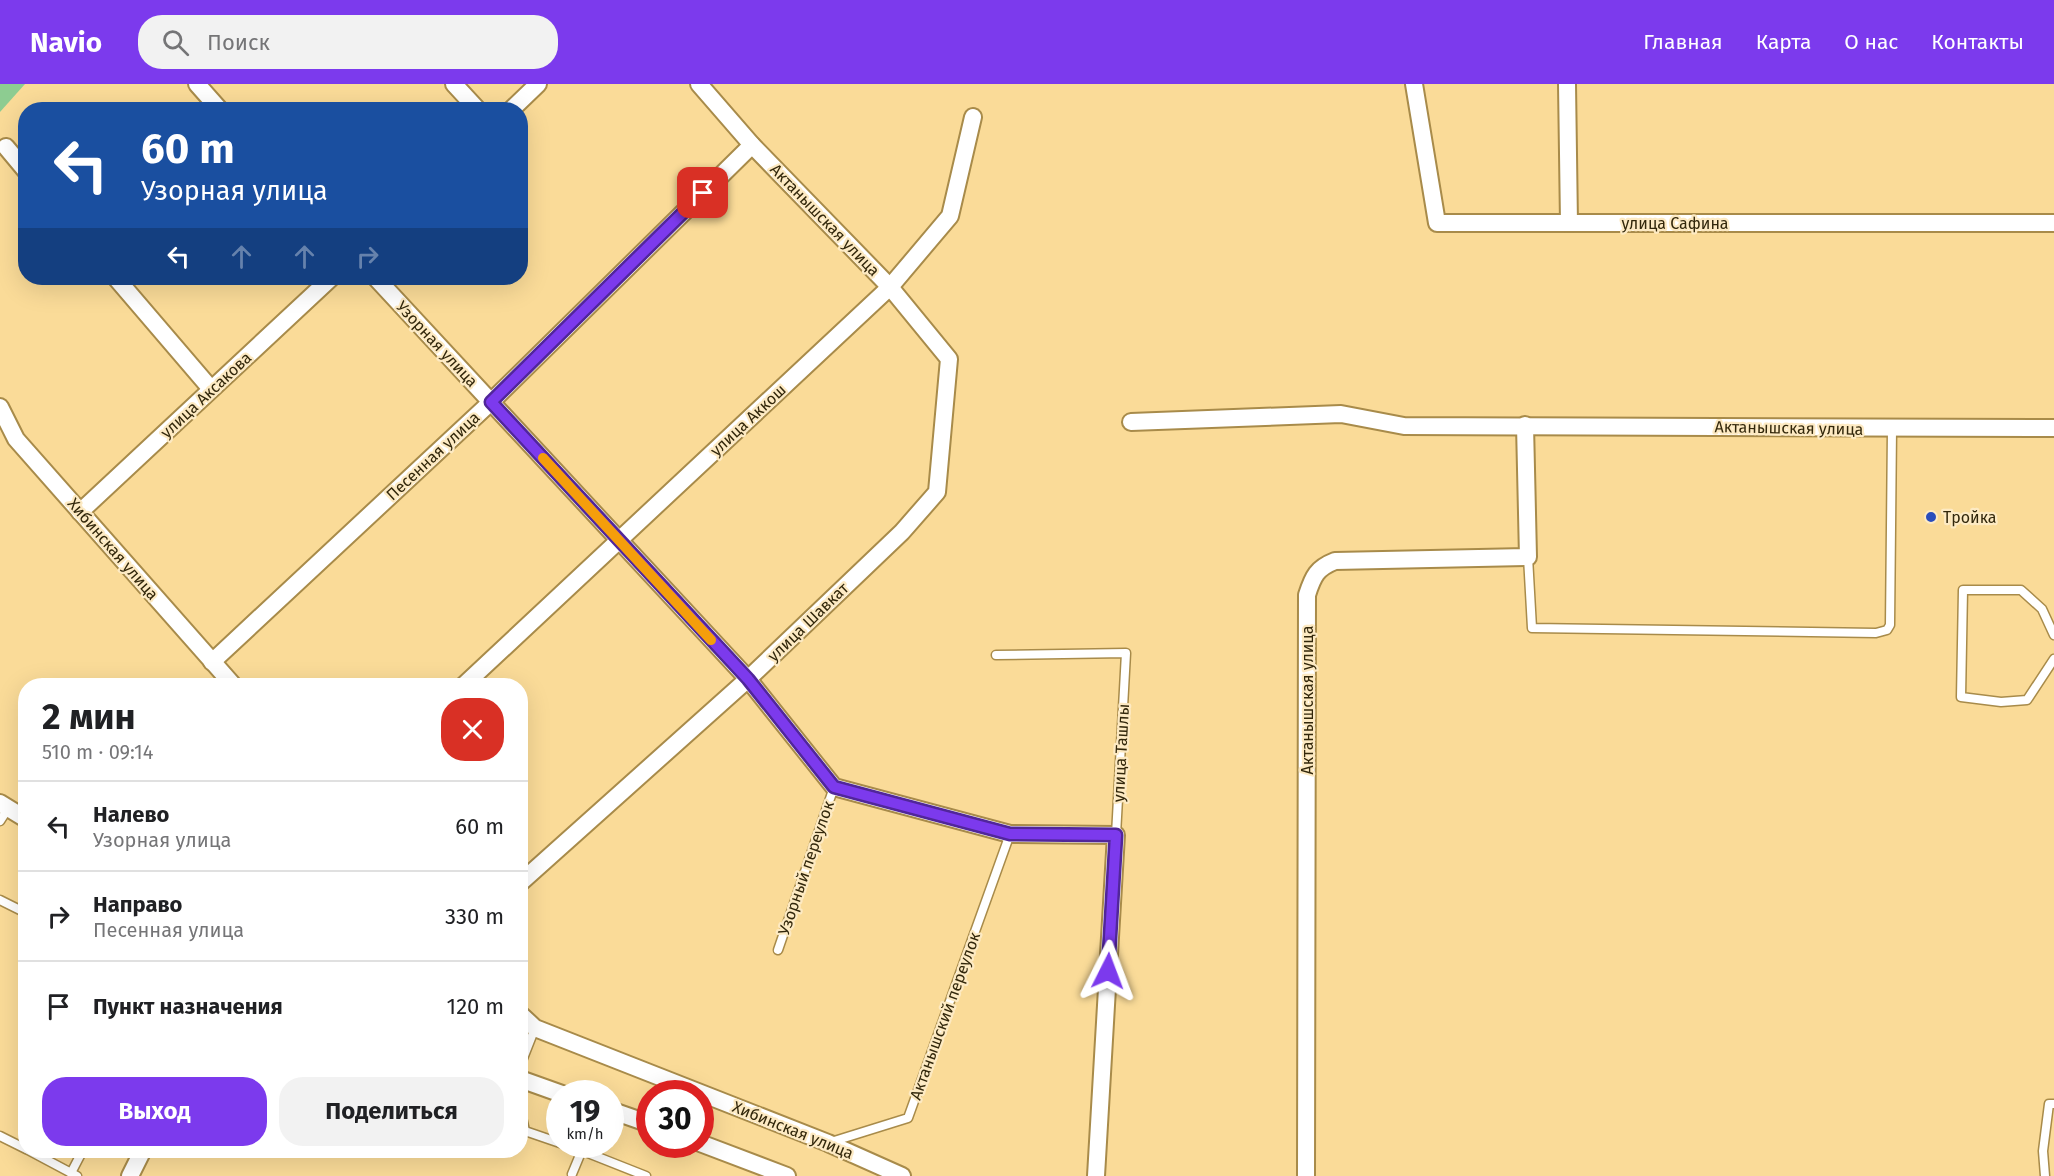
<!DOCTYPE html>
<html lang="ru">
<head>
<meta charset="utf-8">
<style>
  body { margin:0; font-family:"Fira Sans",sans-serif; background:#f2f2f2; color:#202124; height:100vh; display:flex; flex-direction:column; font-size:22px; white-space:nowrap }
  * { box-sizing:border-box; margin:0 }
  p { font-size:20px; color:#757577 }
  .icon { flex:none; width:33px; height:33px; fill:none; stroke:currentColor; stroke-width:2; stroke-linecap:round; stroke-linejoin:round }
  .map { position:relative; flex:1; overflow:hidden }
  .details { position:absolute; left:18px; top:594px; width:510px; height:480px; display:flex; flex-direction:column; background:#fff; border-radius:24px; box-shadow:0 6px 24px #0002 }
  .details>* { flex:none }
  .hud { position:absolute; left:18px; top:18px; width:510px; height:183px; border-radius:24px; box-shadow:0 6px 24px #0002; background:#1a4fa0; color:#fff; overflow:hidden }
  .speed { position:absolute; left:546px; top:996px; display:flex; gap:12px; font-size:30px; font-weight:700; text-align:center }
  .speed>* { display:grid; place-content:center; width:78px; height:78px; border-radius:50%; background:#fff; box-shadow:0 6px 24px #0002; line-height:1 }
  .speed small { font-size:15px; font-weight:400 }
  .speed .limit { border:9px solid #d22; background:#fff; color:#111 }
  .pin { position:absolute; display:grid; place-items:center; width:51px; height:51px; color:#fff; margin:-26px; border-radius:12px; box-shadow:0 3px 9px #0006 }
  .me { position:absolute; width:66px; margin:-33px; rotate:3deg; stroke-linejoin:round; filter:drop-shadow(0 0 4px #0008) }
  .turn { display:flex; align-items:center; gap:21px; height:126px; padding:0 24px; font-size:27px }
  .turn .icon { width:78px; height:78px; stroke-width:2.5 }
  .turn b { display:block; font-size:42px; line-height:51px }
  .lanes { display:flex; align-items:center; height:57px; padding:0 24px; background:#0003; justify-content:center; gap:30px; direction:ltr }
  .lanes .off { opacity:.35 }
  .round { display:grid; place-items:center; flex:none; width:63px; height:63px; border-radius:24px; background:#f2f2f2 }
  .headline { display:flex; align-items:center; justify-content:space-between; height:102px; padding:0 24px }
  h1 { font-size:36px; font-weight:700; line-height:45px }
  .button { display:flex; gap:12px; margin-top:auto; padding:12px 24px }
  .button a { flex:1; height:69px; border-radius:24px; background:#7c3aed; color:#fff; font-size:24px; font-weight:700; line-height:69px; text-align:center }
  .button a+a { background:#f2f2f2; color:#202124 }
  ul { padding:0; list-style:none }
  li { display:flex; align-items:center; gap:18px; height:90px; padding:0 24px; border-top:2px solid #e0e0e0 }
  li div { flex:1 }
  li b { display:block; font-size:22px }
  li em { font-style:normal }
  header { display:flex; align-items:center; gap:36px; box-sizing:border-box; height:84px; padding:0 30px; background:#7c3aed; color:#fff }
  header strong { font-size:28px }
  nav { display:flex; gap:33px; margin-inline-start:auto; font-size:21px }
  .search { width:420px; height:54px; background:#f2f2f2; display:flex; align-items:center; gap:15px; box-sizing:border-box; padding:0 21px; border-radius:24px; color:#757577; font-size:22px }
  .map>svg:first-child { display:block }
  .green { fill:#8dcc91 }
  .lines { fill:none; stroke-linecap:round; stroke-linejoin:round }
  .lane-casing { stroke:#a88b4a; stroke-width:11 }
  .street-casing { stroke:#a88b4a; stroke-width:20 }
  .lane { stroke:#fff; stroke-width:8 }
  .street { stroke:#fff; stroke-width:16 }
  .route-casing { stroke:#51269a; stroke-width:15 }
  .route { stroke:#7c3aed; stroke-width:10 }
  .slow { stroke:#f59e0b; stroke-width:10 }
  .poi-dot { fill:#294dbc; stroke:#fdeac3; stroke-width:2 }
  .labels { text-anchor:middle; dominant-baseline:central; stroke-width:4.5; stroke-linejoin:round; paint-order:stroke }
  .street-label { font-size:16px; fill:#32270b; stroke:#fdeac3 }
  .poi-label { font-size:16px; fill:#32270b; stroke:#fdeac3; text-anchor:start }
</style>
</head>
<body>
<header>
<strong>Navio</strong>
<div class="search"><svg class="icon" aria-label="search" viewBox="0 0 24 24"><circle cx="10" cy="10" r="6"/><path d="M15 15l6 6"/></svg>Поиск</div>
<nav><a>Главная</a><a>Карта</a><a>О нас</a><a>Контакты</a></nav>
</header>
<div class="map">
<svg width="2054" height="1092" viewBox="0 0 2054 1092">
  <rect width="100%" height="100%" fill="#fadb98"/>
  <!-- green -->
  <polygon class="green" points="0,0 25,0 0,28"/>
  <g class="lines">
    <!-- lane casing -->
    <g class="lane-casing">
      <g id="lane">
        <polyline points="1528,473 1532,544 1876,549 1887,546 1890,541 1892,345"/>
        <polyline points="2054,551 2042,525 2021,506 1963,506 1961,613 2001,618 2027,616 2054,575"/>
        <polyline points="996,571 1126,569 1116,751"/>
        <polyline points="0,737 9,723"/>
        <polyline points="0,816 26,829"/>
        <polyline points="778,866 834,703"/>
        <polyline points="520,982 535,944"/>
        <polyline points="520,1024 525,1047 560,1059"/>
        <polyline points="0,1052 26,1065"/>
        <polyline points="831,1058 908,1034 1010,750"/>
        <polyline points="565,1060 646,1092"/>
        <polyline points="28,1066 77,1092"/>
        <polyline points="71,1089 83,1066"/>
        <polyline points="572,1090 582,1066"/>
        <polyline points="2045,1092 2043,1067 2049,1020 2054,1020"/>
      </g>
    </g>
    <!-- street casing -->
    <g class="street-casing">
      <g id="street">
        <polyline points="197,0 220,26"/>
        <polyline points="454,0 478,26"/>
        <polyline points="1414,0 1437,139 2054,139"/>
        <polyline points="1567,0 1569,139"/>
        <polyline points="511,26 538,0"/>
        <polyline points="6,63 26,87"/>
        <polyline points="116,194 211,305"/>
        <polyline points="376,194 748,595 834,703 1010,750 1116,751 1096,1092"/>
        <polyline points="0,323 16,355 234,602"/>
        <polyline points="1131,338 1341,330 1404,342 2054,344"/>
        <polyline points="80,428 331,194"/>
        <polyline points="212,578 491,318 752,61"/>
        <polyline points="463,602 890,203 950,132 973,33"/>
        <polyline points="0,719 26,735"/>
        <polyline points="520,799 748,595 902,448 937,408 949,275 890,203 752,61 699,0"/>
        <polyline points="520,930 535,944 828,1059 902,1092"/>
        <polyline points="520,995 562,1010"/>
        <polyline points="610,1026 650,1040"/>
        <polyline points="700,1059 787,1092"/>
        <polyline points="130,1092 143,1066"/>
        <path d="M 1306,1092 L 1307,511 C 1313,492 1317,484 1335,477 L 1528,473 L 1525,341"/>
      </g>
    </g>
    <!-- lane -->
    <use href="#lane" class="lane"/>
    <!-- street -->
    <use href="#street" class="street"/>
  </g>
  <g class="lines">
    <!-- route casing -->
    <g class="route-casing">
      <polyline id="route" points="703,109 491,318 748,595 834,703 1010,750 1116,751 1108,887"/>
    </g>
    <!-- route -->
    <use href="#route" class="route"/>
    <!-- slow -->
    <polyline class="slow" points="543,374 711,556"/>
  </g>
  <!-- markers -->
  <circle class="poi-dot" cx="1931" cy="433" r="6"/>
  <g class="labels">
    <!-- street labels -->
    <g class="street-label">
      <text transform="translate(825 136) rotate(46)">Актанышская улица</text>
      <text x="1675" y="139">улица Сафина</text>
      <text transform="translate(437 260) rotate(47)">Узорная улица</text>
      <text transform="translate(206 311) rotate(-43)">улица Аксакова</text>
      <text transform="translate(748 336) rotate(-43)">улица Аккош</text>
      <text transform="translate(1789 344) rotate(1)">Актанышская улица</text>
      <text transform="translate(433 372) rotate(-43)">Песенная улица</text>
      <text transform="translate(113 465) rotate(49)">Хибинская улица</text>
      <text transform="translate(808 538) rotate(-44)">улица Шавкат</text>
      <text transform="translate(1307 616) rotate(-90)">Актанышская улица</text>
      <text transform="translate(1121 669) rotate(-87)">улица Ташлы</text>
      <text transform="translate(806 784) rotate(-71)">Узорный переулок</text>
      <text transform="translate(945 932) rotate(-70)">Актанышский переулок</text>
      <text transform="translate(793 1046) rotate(22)">Хибинская улица</text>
    </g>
    <!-- poi labels -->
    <g class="poi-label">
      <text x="1943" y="433">Тройка</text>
    </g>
  </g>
</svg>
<div class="speed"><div>19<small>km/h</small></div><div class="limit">30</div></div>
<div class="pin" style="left:703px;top:109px;background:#d93025"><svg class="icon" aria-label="arrive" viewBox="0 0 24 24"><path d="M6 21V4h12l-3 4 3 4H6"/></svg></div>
<svg class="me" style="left:1108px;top:887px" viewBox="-20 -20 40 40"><path d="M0-17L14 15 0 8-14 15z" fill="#7c3aed" stroke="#fff" stroke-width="4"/></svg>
<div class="hud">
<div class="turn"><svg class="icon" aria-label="left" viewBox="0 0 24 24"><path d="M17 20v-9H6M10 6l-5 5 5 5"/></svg><div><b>60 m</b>Узорная улица</div></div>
<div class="lanes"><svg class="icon" aria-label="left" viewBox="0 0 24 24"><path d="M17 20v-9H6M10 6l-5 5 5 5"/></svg><svg class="icon off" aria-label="ahead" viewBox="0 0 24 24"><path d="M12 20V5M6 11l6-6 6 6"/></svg><svg class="icon off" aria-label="ahead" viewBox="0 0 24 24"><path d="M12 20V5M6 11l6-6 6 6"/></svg><svg class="icon off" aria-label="right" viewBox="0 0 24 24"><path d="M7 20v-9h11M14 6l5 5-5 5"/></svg></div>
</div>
<section class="details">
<div class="headline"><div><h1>2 мин</h1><p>510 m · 09:14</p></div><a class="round" style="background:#d93025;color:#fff"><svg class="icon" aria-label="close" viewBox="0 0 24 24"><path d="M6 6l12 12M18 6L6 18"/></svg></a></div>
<ul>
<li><svg class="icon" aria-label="left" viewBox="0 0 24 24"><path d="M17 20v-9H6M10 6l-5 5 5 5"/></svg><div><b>Налево</b><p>Узорная улица</p></div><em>60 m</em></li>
<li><svg class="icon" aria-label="right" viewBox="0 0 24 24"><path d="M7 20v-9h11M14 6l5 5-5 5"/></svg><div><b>Направо</b><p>Песенная улица</p></div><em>330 m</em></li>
<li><svg class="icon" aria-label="arrive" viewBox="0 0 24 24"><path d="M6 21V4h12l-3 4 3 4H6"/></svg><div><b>Пункт назначения</b></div><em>120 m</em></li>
</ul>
<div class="button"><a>Выход</a><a>Поделиться</a></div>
</section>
</div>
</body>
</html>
